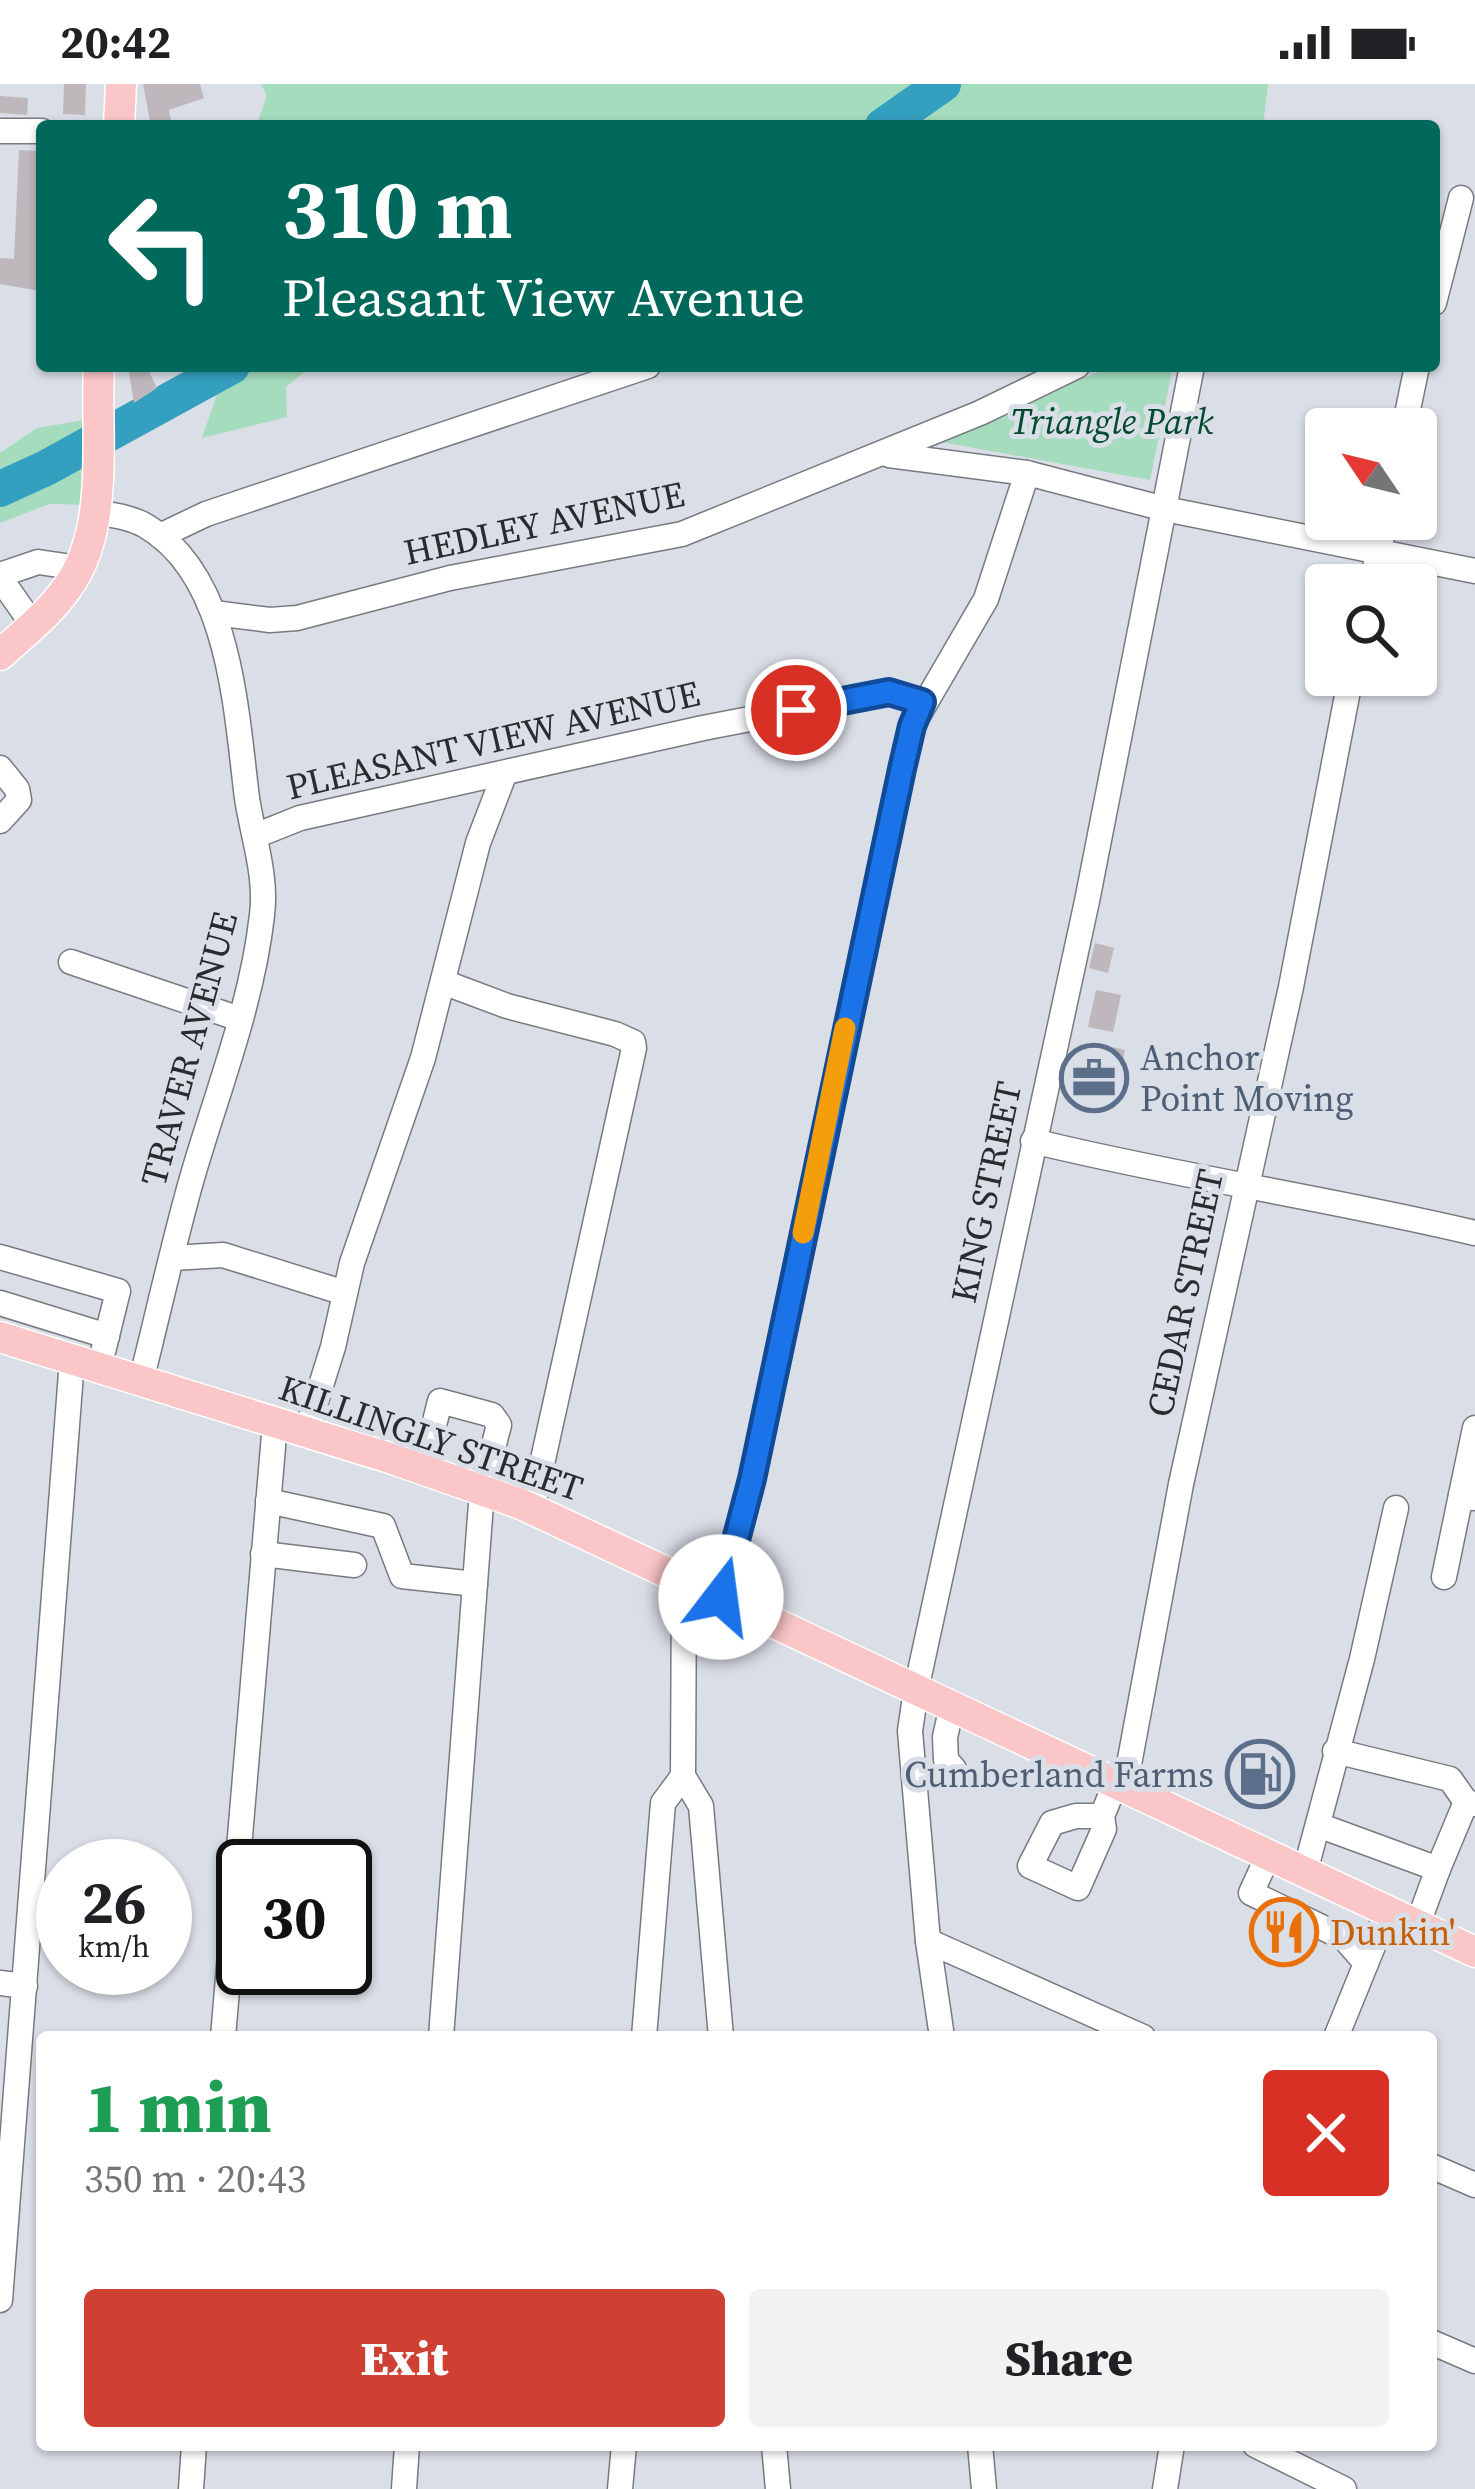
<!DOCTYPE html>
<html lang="en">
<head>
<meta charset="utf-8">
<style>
  body { margin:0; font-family:"Source Serif 4",serif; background:#f2f2f2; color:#202124; height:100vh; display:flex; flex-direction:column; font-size:45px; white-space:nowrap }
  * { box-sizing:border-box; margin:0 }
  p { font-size:39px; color:#757577 }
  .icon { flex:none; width:66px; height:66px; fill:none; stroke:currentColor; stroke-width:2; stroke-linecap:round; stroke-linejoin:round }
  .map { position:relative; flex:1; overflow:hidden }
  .sheet { position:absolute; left:36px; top:1947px; width:1401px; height:420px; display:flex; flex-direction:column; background:#fff; border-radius:12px; box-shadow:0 3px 9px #0004 }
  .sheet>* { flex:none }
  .guide { position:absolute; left:36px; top:36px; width:1404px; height:252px; border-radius:12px; box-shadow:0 3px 9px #0004; background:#00695c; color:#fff; overflow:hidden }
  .needle { width:78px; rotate:305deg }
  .buttons { position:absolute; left:1305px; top:324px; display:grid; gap:24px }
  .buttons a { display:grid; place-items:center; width:132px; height:132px; border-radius:12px; background:#fff; box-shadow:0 3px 9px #0004; font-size:60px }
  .speed { position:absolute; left:36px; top:1755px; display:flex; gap:24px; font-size:60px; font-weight:700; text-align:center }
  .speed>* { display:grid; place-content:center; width:156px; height:156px; border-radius:50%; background:#fff; box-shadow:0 3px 9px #0004; line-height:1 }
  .speed small { font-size:30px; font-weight:400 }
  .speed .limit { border:6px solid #111; border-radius:18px; background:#fff; color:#111 }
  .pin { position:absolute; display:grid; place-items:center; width:102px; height:102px; color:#fff; margin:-51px; border:6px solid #fff; border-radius:50%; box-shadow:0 3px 12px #0007 }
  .me { position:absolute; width:132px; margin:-66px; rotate:15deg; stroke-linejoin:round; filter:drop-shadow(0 0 9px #0008) }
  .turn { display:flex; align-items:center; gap:42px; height:252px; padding:0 48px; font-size:54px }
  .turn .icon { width:156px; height:156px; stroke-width:2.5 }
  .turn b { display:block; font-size:84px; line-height:102px }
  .round { display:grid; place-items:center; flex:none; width:126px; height:126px; border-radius:12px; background:#f2f2f2 }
  .head { display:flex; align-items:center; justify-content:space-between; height:204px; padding:0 48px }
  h1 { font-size:72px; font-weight:800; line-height:90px; color:#1e9e55 }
  .action { display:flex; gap:24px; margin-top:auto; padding:24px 48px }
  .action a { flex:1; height:138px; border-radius:12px; background:#ce4132; color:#fff; font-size:48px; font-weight:800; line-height:138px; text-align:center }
  .action a+a { background:#f2f2f2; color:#202124 }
  .status { display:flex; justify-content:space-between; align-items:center; height:84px; padding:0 60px; background:#fff; direction:ltr }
  .status svg { height:33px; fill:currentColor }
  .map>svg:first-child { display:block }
  .green { fill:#a5dcbe }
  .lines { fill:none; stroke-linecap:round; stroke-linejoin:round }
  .river { stroke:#34a0bf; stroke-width:36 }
  .building { fill:#beb7bc }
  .minor-casing { stroke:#777a81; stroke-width:27 }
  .major-casing { stroke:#fff; stroke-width:33 }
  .minor { stroke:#fff; stroke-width:24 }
  .major { stroke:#fbc6c8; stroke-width:30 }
  .route-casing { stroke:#114b97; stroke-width:30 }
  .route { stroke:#1a73e8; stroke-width:21 }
  .slow { stroke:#f59e0b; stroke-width:21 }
  .labels { text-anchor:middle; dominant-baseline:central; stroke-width:10; stroke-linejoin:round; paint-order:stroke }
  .park-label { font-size:36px; font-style:italic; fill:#004a2f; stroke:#dadee6 }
  .street-label { font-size:36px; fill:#292b2e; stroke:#dadee6 }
  .service-label { font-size:36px; fill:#4e5e75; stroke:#dadee6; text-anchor:start }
  .food-label { font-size:36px; fill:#c56008; stroke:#dadee6; text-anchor:start }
</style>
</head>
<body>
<div class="status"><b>20:42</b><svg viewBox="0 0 49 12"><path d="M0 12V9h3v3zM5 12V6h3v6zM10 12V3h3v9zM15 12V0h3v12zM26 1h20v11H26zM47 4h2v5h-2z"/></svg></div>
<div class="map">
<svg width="1475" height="2405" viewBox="0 0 1475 2405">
  <rect width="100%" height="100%" fill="#dadee6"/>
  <!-- green -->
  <g class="green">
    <polygon points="261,0 1268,0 1263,42 256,42 267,12"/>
    <polygon points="227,282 321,282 304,288 286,303 287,333 202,354"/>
    <polygon points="1112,282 1173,282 1150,396 936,357"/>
    <polygon points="97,334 101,421 49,420 0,439 0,369 37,344"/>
  </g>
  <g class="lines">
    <!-- river -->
    <g class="river">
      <polyline points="883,42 943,0"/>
      <polyline points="0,405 46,384 232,282"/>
    </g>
  </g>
  <!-- building -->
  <g class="building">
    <polygon points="64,0 86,0 85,31 63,30"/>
    <polygon points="143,0 200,0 204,14 169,26 172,40 151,42"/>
    <polygon points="0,12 28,14 27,31 0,29"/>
    <polygon points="19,66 42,67 40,207 0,200 0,174 14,175"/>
    <polygon points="128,282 146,282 157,304 134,319"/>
    <polygon points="1095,859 1114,864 1108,889 1089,884"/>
    <polygon points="1096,906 1121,911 1113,948 1088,943"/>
    <polygon points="1108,962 1125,966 1116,1009 1101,1006 1102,1001 1066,994 1070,972 1105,979"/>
  </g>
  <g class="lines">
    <!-- minor casing -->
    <g class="minor-casing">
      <g id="minor">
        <polyline points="0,47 42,47"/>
        <polyline points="1434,219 1461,114"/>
        <polyline points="1404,345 1417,282"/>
        <polyline points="889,371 1027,389 1165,425 1475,487"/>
        <path d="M 94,428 C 112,431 131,433 146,442 C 231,492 236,628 247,714 C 253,754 267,791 262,831 C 252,921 217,1008 192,1094 C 173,1161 158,1230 141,1297"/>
        <polyline points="160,452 206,430 648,282"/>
        <polyline points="0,491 38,478 79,484"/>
        <polyline points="0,494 33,541"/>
        <polyline points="1371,501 1386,435"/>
        <polyline points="214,529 270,536 297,534 450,494 682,450 980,329 1077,282"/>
        <polyline points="0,684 17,705 19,716 0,737"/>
        <polyline points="255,752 300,734 703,644 889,608 923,618"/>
        <polyline points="71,878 240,935"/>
        <polyline points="443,898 507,922 615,950 633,958 634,964 532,1425"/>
        <path d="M 1033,1057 C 1179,1093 1329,1114 1475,1149"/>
        <polyline points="0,1173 118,1207 99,1284"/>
        <polyline points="172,1174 223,1171 345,1209"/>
        <polyline points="0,1219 107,1252"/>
        <polyline points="306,1349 333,1263 352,1179 423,974 478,759 504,691"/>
        <polyline points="423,1386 440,1317 492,1331 499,1341 482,1406 441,1953"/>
        <polyline points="1473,1414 1461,1411 1475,1344"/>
        <polyline points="268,1417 383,1442 402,1492 475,1500"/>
        <polyline points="263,1470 354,1481"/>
        <polyline points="1444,1493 1461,1411"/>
        <polyline points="684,1496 683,1692 701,1722 721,1953"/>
        <polyline points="721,1513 752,1395 912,642 986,515 1027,389"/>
        <polyline points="952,1622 945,1653 946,1676 954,1685"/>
        <polyline points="1335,1667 1450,1695 1466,1718"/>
        <polyline points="1125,1702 1181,1400 1291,903 1351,591"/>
        <polyline points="1102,1732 1076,1732 1052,1739 1030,1782 1078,1804 1104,1745 1102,1732 1116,1698"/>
        <polyline points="1318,1741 1438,1785 1417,1842"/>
        <polyline points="1268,1772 1251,1809 1344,1854 1366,1879"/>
        <polyline points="1438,1785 1466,1718 1475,1720"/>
        <polyline points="1305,1788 1362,1575 1396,1424"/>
        <polyline points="928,1857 1143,1953"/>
        <polyline points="0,1899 25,1902"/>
        <polyline points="223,1953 275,1339"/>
        <polyline points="644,1953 663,1719 683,1692"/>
        <polyline points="942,1953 928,1857 910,1647 916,1606 1087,817 1192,282"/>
        <polyline points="1336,1953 1387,1828"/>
        <polyline points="1431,2082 1475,2101"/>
        <polyline points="0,2216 72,1276"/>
        <polyline points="1431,2258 1475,2277"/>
        <polyline points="774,2361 778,2405"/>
        <polyline points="980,2361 984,2405"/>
        <polyline points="1255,2361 1344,2405"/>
        <polyline points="191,2405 194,2361"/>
        <polyline points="404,2405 407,2361"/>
        <polyline points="620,2405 624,2361"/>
        <polyline points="1165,2405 1172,2361"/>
      </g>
    </g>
    <!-- major casing -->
    <g class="major-casing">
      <g id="major">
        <polyline points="119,42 121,0"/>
        <path d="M 0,571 C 23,550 49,530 67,504 C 111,444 95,352 99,282"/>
        <polyline points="0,1253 393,1375 521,1420 1475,1868"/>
      </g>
    </g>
    <!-- minor -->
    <use href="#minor" class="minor"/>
    <!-- major -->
    <use href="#major" class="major"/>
  </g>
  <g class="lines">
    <!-- route casing -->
    <g class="route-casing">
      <polyline id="route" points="721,1513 752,1395 902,685 912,642 922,618 889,608 796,626"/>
    </g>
    <!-- route -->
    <use href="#route" class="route"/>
    <!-- slow -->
    <polyline class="slow" points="803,1149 845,944"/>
  </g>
  <!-- icons -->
  <defs>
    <g id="office-ring" transform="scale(3.45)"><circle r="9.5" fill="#dadee6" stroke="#5c6f8a" stroke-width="1.5"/><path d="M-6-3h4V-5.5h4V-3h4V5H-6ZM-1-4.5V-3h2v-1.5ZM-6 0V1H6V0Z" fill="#5c6f8a"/></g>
    <g id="fuel-ring" transform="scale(3.45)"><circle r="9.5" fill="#dadee6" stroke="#5c6f8a" stroke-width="1.5"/><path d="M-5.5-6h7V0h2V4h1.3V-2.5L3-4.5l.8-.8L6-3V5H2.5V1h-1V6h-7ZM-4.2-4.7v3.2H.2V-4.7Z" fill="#5c6f8a"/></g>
    <g id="restaurant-ring" transform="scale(3.45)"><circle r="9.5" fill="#dadee6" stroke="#e8710a" stroke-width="1.5"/><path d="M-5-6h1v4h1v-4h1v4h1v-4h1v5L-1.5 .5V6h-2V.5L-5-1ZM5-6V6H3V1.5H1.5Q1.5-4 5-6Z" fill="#e8710a"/></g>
  </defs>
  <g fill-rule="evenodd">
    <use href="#office-ring" x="1094" y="994"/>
    <use href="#fuel-ring" x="1260" y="1690"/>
    <use href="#restaurant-ring" x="1284" y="1848"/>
  </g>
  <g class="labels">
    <!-- park labels -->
    <g class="park-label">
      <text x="1112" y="337">Triangle Park</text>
    </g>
    <!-- street labels -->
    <g class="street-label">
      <text transform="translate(544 439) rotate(-12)">HEDLEY AVENUE</text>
      <text transform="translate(493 656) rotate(-13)">PLEASANT VIEW AVENUE</text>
      <text transform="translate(189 965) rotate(-75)">TRAVER AVENUE</text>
      <text transform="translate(986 1108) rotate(-78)">KING STREET</text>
      <text transform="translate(1185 1209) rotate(-78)">CEDAR STREET</text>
      <text transform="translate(431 1354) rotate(19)">KILLINGLY STREET</text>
    </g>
    <!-- service labels -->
    <g class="service-label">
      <text x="1140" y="973">Anchor<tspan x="1140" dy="41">Point Moving</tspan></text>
      <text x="1214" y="1690" text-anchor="end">Cumberland Farms</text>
    </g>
    <!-- food labels -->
    <g class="food-label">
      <text x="1330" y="1848">Dunkin'</text>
    </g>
  </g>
</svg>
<div class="buttons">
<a><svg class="needle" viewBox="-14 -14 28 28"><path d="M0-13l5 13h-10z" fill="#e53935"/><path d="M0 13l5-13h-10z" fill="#757577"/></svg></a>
<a><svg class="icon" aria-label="search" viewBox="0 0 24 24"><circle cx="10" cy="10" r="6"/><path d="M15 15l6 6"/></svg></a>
</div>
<div class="speed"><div>26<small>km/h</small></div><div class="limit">30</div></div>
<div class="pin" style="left:796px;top:626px;background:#d93025"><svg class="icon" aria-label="arrive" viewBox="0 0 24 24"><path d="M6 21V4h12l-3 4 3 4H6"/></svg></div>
<svg class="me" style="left:721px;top:1513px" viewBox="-20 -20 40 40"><circle r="19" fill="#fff"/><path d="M0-13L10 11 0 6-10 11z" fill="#1a73e8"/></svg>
<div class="guide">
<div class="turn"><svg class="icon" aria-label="left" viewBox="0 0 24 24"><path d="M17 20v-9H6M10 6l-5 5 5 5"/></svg><div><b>310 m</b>Pleasant View Avenue</div></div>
</div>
<section class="sheet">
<div class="head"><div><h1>1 min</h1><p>350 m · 20:43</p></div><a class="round" style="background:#d93025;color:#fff"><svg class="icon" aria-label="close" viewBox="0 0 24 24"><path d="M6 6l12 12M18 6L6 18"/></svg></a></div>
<div class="action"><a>Exit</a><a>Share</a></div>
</section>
</div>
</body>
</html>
